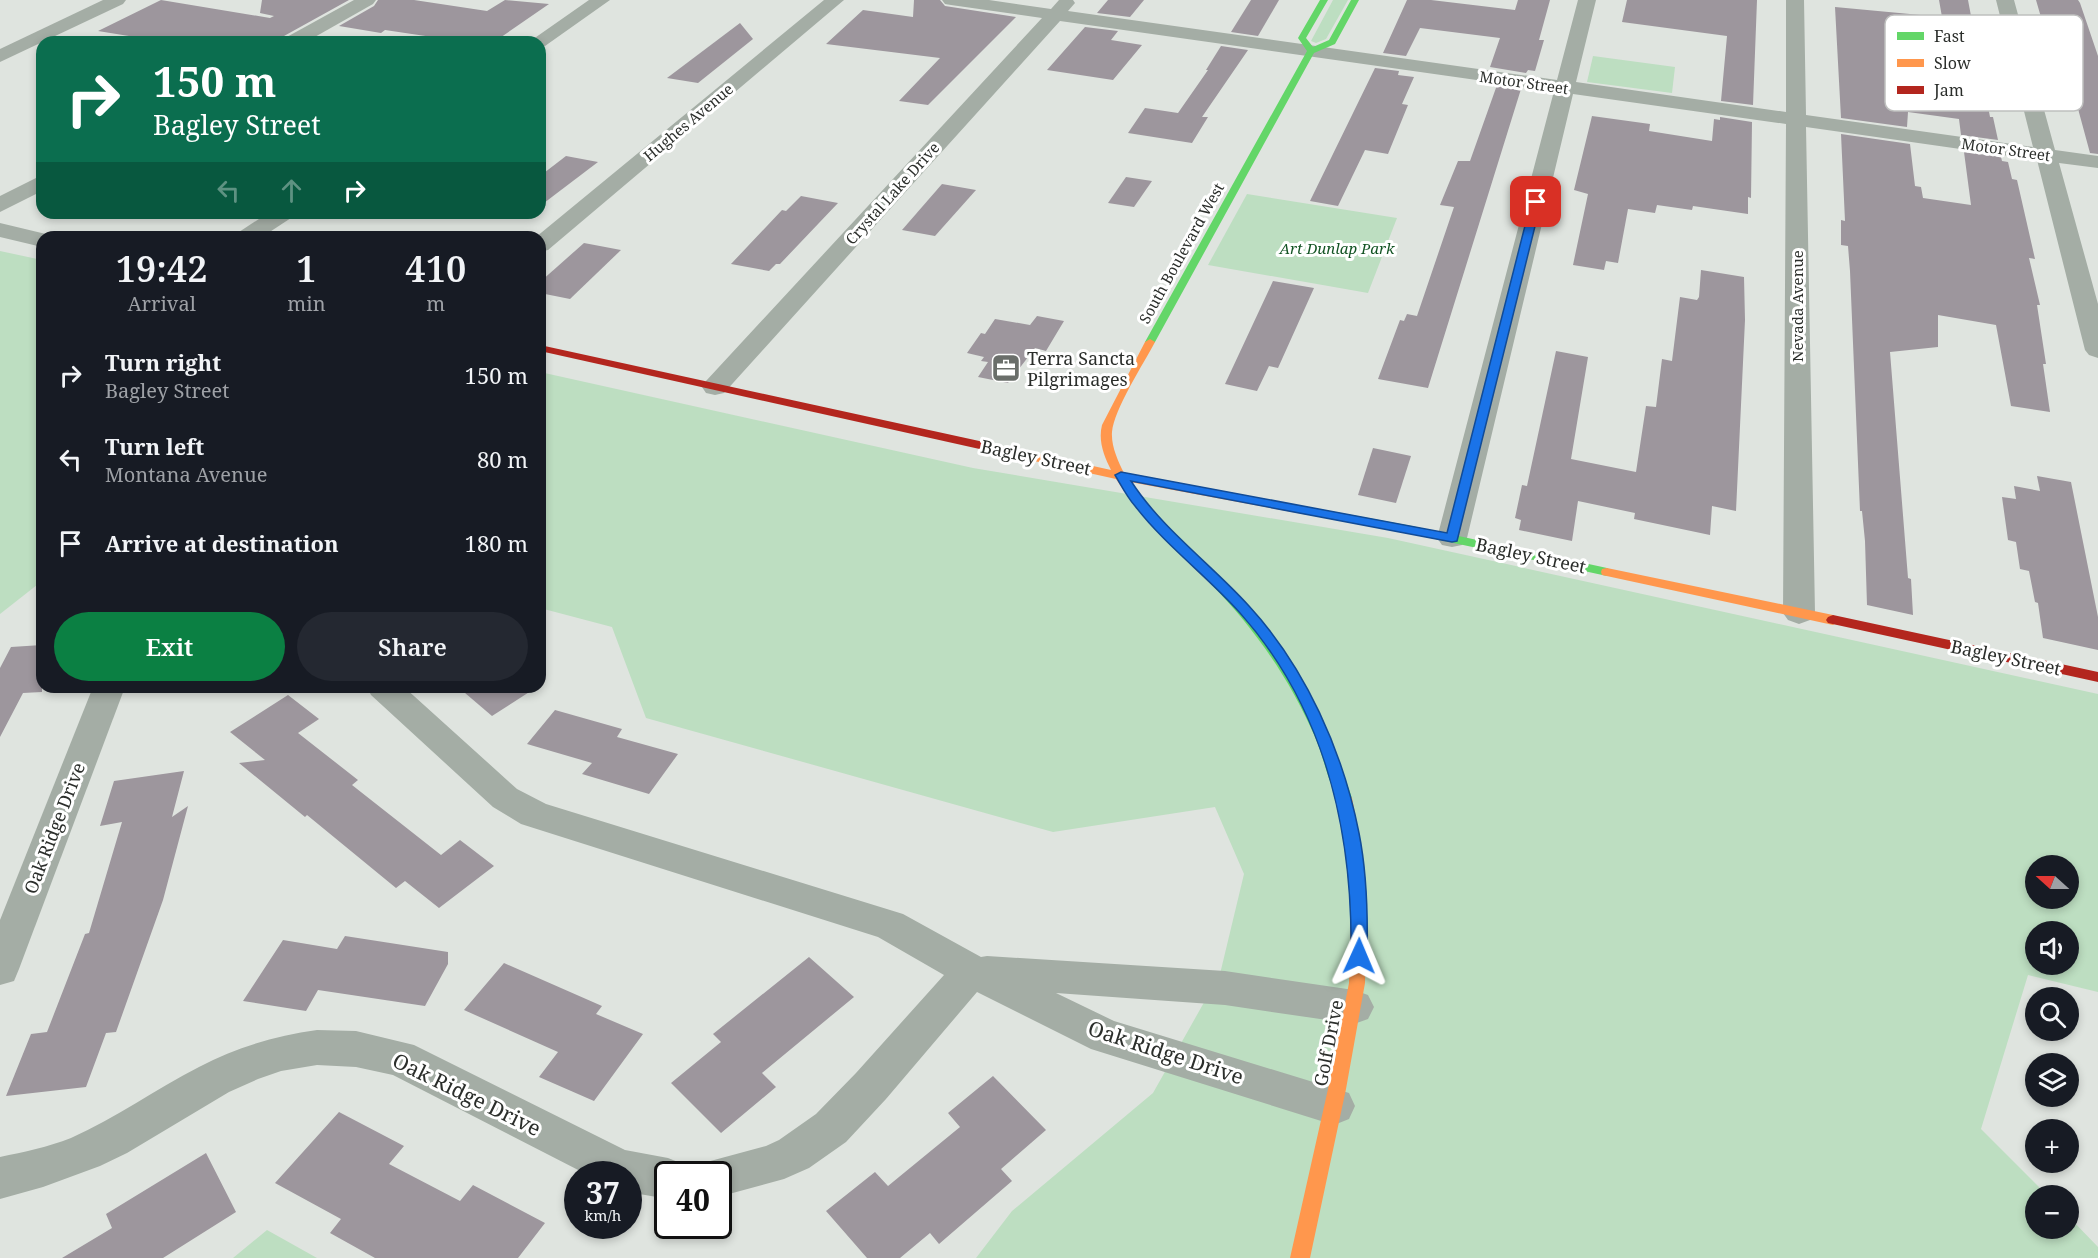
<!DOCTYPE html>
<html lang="en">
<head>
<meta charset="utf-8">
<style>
  body { margin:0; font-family:"Noto Serif",serif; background:#242831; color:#f1f3f6; height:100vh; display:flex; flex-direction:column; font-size:22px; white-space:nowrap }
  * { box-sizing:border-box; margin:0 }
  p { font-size:20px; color:#9ea1a6 }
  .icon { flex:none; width:33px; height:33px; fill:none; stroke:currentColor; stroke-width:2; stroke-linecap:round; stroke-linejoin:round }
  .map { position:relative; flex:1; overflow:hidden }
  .side { position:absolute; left:36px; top:231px; width:510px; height:462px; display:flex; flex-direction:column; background:#171b24; border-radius:18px; box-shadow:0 3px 9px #0003 }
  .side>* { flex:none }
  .top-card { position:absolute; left:36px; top:36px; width:510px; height:183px; border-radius:18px; box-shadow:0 3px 9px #0003; background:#0b6e4f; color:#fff; overflow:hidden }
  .needle { width:39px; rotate:291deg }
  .tools { position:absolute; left:2025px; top:855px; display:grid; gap:12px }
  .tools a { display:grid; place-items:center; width:54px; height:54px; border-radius:50%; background:#171b24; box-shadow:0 3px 9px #0003; font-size:30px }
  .speed { position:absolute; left:564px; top:1161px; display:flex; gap:12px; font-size:30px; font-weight:700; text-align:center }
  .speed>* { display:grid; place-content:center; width:78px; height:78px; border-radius:50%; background:#171b24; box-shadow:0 3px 9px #0003; line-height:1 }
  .speed small { font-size:15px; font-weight:400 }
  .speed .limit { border:3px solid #111; border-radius:9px; background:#fff; color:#111 }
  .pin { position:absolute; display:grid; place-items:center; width:51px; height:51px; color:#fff; margin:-26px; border-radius:12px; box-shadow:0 3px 9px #0006 }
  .me { position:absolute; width:66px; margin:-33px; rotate:1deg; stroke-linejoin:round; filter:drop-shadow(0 0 4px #0008) }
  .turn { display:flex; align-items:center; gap:21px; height:126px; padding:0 18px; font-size:27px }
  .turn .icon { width:78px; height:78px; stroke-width:2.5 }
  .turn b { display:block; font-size:42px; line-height:51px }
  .lanes { display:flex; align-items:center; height:57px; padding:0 18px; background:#0003; justify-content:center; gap:30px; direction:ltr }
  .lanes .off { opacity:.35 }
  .eta { display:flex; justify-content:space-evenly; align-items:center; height:102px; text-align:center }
  .eta b { font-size:36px; font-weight:600; line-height:42px }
  .action { display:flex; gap:12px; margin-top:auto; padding:12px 18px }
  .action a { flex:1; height:69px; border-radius:36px; background:#0b8043; color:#fff; font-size:24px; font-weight:600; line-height:69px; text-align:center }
  .action a+a { background:#242831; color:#f1f3f6 }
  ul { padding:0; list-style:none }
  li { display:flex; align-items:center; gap:18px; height:84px; padding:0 18px }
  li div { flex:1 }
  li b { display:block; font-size:22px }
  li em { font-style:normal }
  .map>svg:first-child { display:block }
  .green { fill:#bddec1; fill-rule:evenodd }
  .building { fill:#9d969d }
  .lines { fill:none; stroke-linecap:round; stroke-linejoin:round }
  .street { fill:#a4ada5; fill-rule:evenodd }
  .fast { fill:#63d668; fill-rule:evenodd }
  .slow { fill:#ff974d; fill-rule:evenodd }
  .jam { fill:#b3261e; fill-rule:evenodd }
  .route { fill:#1a73e8; stroke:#114b97; stroke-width:1.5 }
  .labels { text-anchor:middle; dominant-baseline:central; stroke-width:6; stroke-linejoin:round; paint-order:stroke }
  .far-street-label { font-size:15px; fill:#2b2e2b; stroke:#fff }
  .far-park-label { font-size:15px; font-style:italic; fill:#135424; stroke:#fff }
  .poi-label { font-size:18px; fill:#2b2e2b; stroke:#fff; text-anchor:start }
  .street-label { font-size:18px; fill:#2b2e2b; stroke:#fff }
  .near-street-label { font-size:21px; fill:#2b2e2b; stroke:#fff }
  .key { fill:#fff; stroke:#bfc0bf; stroke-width:1.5 }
  .key-label { font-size:16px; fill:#2b2e2b }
</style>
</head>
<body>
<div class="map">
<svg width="2098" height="1258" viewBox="0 0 2098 1258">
  <rect width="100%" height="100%" fill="#dfe4df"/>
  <!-- green -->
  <g class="green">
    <polygon points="1333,0 1348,0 1326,39 1316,43 1311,41"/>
    <polygon points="1593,56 1675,67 1672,93 1587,82"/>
    <polygon points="1247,194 1397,218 1368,293 1208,265"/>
    <polygon points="0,251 42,260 42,581 0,614"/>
    <path d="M 540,372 L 973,468 L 1388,538 L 2098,694 L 2098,992 L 2028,975 L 1981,1129 L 2047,1195 L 2036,1196 L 2036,1228 L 2068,1228 L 2069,1217 L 2098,1247 L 2098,1258 L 976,1258 L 1012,1211 L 1153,1093 L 1220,974 L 1244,874 L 1215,807 L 1053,832 L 646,718 L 612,627 L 540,608 ZM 2036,866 L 2068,866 L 2068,898 L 2036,898 ZM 2036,932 L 2068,932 L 2068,964 L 2036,964 Z"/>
    <polygon points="267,1230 317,1258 233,1258"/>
  </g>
  <!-- building -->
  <g class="building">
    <polygon points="161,0 270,18 274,16 260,13 262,0 349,0 284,36 281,42 166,42 98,31"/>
    <polygon points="378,0 414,0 487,11 505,0 549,4 494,42 466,42 385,30 381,33 339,26 374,6"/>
    <polygon points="914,0 940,0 945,6 1016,17 928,105 899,101 940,58 826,44 863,10 913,17"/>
    <polygon points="1108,0 1144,0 1130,17 1097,13"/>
    <polygon points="1251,0 1279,0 1258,36 1231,32"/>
    <polygon points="1407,0 1431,0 1515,10 1518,0 1550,0 1539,40 1544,40 1535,71 1528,70 1526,73 1490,67 1500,38 1420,28 1406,56 1383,53"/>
    <polygon points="1627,0 1757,0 1753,105 1721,101 1727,36 1622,22"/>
    <polygon points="1939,0 1968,0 1990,117 1993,117 1998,140 1961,135 1959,119 1908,112 1907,127 1841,118 1835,7 1942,17"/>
    <polygon points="2036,0 2078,0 2080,3 2098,56 2098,154 2090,153 2074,94 2070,94 2054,39 2047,38"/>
    <polygon points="740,23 753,39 698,83 667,78"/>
    <polygon points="1085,27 1118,31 1111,40 1142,45 1113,80 1047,70"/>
    <polygon points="1221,46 1248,50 1202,117 1208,117 1192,143 1128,133 1145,108 1178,113 1208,70 1206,70"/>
    <polygon points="1375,68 1399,71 1398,75 1414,77 1402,104 1408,105 1388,154 1365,150 1338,206 1310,201"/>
    <polygon points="1497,85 1521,89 1428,388 1378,379 1400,320 1404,321 1407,314 1417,316 1454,207 1440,205 1458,161 1470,161"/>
    <polygon points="1592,116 1650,124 1649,131 1712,141 1714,119 1720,120 1720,117 1752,122 1751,198 1748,197 1748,214 1693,206 1692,210 1657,205 1655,213 1628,209 1618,263 1606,261 1604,270 1573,265 1588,194 1574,190"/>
    <polygon points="1841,134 1910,144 1915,186 1921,187 1923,198 1971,205 1964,152 2001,157 2002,161 2008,162 2012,179 2017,180 2035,259 2029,258 2040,305 2037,305 2046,364 2043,364 2050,412 2011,406 1996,325 1938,315 1938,347 1890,352 1908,578 1911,579 1913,615 1867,605 1865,541 1862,511 1860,511 1850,271 1848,246 1841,245 1841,220 1845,221"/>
    <polygon points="566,156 598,162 540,206 540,176"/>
    <polygon points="1126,177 1152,181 1134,207 1108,203"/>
    <polygon points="942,184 976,190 935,236 902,230"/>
    <polygon points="801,196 838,203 780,264 776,264 769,271 731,264 782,210 786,211"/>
    <polygon points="584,243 621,250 570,299 540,293 540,282"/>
    <polygon points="1701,270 1744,277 1745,320 1736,511 1712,506 1710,535 1634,519 1635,513 1578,501 1572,541 1519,530 1521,520 1515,518 1522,485 1527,486 1556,351 1588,357 1571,459 1636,472 1646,406 1656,407 1662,359 1672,361 1680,297 1697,300 1699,297"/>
    <polygon points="1273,281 1314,288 1278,368 1269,366 1257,391 1225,384"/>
    <polygon points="1037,316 1064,321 1046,351 1035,348 1008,383 978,377 988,362 981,361 984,357 967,353 981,333 985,334 995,319 1030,325"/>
    <polygon points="1373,448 1411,456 1396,503 1358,495"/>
    <polygon points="2037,476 2071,482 2098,617 2098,650 2043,638 2038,603 2035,602 2029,571 2020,569 2016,542 2008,540 2002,497 2016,499 2014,486 2040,491"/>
    <polygon points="42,645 42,692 23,693 0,737 0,668 11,647"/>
    <polygon points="458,687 537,687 492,716"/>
    <polygon points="288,695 319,719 298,733 358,780 352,785 441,855 460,840 494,866 439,908 405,881 396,888 307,815 305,817 239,763 265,760 230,732"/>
    <polygon points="555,710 622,729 617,737 678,754 649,794 582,774 592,763 527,744"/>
    <polygon points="184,771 172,817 188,806 163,900 116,1032 106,1033 86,1087 6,1096 31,1034 47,1032 85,934 89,933 122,822 100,826 114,781"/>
    <polygon points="345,936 448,952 448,964 425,1006 318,990 306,1011 243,1001 283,940 337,949"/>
    <polygon points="809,957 854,997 762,1073 776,1087 721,1133 671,1083 721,1042 713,1034"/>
    <polygon points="504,963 602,1006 596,1014 643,1034 594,1101 539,1077 558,1052 464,1010"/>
    <polygon points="993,1076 1046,1130 1001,1169 1012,1181 939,1244 930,1233 900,1258 867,1258 826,1211 875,1172 888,1186 960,1127 948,1113"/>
    <polygon points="339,1112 404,1146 389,1164 460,1201 473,1185 545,1223 518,1258 375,1258 330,1233 341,1219 275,1183"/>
    <polygon points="206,1153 236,1212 163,1258 62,1258 112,1228 106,1214"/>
  </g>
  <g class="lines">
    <!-- street -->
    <g class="street">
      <polygon points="103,0 126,0 123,4 0,62 0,49"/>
      <polygon points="354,0 376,0 373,4 306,42 283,42 285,38"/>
      <polygon points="589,0 610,0 545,46 540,47 540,42 529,42"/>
      <polygon points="824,0 844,0 548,250 540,252 540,237 536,237"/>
      <polygon points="942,0 989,0 1051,9 1059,0 1073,0 1075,3 1068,11 1557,80 1578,0 1596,0 1576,82 1786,112 1786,0 1804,0 1806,115 2033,147 1996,0 2014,0 2055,150 2098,156 2098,168 2059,163 2098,304 2098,358 2089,355 2085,350 2037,160 1806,127 1815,613 1810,620 1799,624 1788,620 1783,613 1786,124 1573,94 1467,538 1462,545 1452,547 1442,545 1437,538 1554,91 1060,21 724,393 715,395 706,393 702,387 706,381 1042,18 951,5 945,4"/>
      <polygon points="42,175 42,191 0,212 0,196"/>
      <polygon points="268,213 294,213 291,218 262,237 236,237 239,232"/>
      <polygon points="0,223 50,235 51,237 42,237 42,247 0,237"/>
      <polygon points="93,687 125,687 19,969 14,981 0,985 0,920"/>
      <polygon points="367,687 404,687 517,789 546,804 903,914 981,957 987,956 1225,971 1354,990 1368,995 1374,1007 1368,1019 1354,1024 1225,1005 1056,993 1114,1021 1349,1093 1355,1106 1349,1119 1334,1125 1091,1049 977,992 886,1099 846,1142 809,1168 784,1179 718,1197 718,1174 697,1174 703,1163 766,1146 779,1140 816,1114 856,1073 944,975 878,937 521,824 493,807 371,695"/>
      <path d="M 317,1030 L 356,1031 L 414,1045 L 625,1150 L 668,1158 L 683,1164 L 688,1174 L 668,1174 L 668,1199 L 628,1192 L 628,1174 L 586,1174 L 393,1075 L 356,1067 L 317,1065 L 281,1071 L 258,1079 L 229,1092 L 127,1153 L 100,1166 L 43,1187 L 0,1199 L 0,1157 C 24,1152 48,1147 71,1138 C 116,1118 156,1089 199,1067 C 237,1047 275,1036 317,1030 Z"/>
    </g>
    <!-- fast -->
    <g class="fast">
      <polygon points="1320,0 1328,0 1306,38 1313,47 1329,40 1351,0 1359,0 1335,44 1314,53 1155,342 1150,345 1146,344 1145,342 1307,51 1298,38"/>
      <polygon points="1308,507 1412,526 1607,568 1613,572 1607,576 1412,534 1304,514 1302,511 1304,508"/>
      <path d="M 1216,577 L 1221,578 C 1285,643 1323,712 1352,798 L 1349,802 L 1339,802 C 1328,782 1324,758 1315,737 C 1290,679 1255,629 1211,584 L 1209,581 Z"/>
    </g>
    <!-- slow -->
    <g class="slow">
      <path d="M 1150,339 L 1155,342 C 1144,363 1114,409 1112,432 C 1111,446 1118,461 1124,473 L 1308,507 L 1314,511 L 1308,515 L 1130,482 L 1171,531 L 1221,578 L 1223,581 L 1221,584 L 1211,584 C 1176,551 1142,519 1116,479 L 993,452 L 987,448 L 993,444 L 1111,470 C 1104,456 1098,441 1102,425 L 1145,342 Z"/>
      <polygon points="1607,568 1833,615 1840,620 1833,625 1602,575 1601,572 1602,569"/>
      <polygon points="1344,792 1349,794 1352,798 1359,833 1367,902 1365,983 1346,1089 1310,1258 1290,1258 1328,1089 1349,983 1351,902 1343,833 1336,798 1339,794"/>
    </g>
    <!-- jam -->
    <g class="jam">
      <polygon points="540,345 993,444 999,448 993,452 540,351"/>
      <polygon points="1833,615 2098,672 2098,682 1828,623 1826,620 1828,617"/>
    </g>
  </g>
  <!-- route -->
  <path class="route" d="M 1536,199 L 1541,202 L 1457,541 L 1452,542 L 1131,481 C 1162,529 1211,564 1249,606 C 1306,668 1343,752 1359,833 C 1367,873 1368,915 1367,956 L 1365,961 L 1359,963 L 1353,961 L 1351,956 C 1353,832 1325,708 1240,613 C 1207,576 1165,545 1135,506 C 1127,497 1121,485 1115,475 L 1121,472 L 1447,533 L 1531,202 Z"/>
  <!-- icons -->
  <defs>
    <g id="office-square" transform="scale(1.5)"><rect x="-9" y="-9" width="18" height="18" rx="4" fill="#6a6e6a" stroke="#fff"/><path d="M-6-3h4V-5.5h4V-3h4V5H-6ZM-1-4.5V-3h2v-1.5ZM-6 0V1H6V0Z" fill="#fff"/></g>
  </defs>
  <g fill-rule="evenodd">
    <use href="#office-square" x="1006" y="368"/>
  </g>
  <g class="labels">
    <!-- far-street labels -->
    <g class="far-street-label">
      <text transform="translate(1524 82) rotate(8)">Motor Street</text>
      <text transform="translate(688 122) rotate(-40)">Hughes Avenue</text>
      <text transform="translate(2006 149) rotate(8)">Motor Street</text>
      <text transform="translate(892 193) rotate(-48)">Crystal Lake Drive</text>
      <text transform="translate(1181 253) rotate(-61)">South Boulevard West</text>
      <text transform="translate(1797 306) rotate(-90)">Nevada Avenue</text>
    </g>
    <!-- far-park labels -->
    <g class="far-park-label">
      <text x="1337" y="248">Art Dunlap Park</text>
    </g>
    <!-- poi labels -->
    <g class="poi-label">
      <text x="1027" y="358">Terra Sancta<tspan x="1027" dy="21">Pilgrimages</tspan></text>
    </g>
    <!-- street labels -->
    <g class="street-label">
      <text transform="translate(1036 457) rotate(12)">Bagley Street</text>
      <text transform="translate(1531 555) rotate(12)">Bagley Street</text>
      <text transform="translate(2006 657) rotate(12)">Bagley Street</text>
      <text transform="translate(54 828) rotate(-69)">Oak Ridge Drive</text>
      <text transform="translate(1328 1043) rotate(-79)">Golf Drive</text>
    </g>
    <!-- near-street labels -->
    <g class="near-street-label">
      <text transform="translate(1166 1052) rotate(18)">Oak Ridge Drive</text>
      <text transform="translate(467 1094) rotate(26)">Oak Ridge Drive</text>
    </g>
  </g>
  <!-- legend -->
  <rect x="1885" y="15" width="198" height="96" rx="9" class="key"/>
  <rect x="1897" y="32" width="27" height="8" fill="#63d668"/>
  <rect x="1897" y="59" width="27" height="8" fill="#ff974d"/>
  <rect x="1897" y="86" width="27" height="8" fill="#b3261e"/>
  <g class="key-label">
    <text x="1934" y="42">Fast</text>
    <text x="1934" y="69">Slow</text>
    <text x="1934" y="96">Jam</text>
  </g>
</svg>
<div class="tools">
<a><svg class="needle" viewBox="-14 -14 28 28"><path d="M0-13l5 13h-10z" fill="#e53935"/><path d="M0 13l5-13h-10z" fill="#9ea1a6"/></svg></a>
<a><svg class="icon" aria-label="sound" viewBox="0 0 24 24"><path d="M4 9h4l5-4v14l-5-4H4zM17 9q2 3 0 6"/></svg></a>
<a><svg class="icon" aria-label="search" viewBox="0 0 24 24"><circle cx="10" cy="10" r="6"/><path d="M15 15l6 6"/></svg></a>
<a><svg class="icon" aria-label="layers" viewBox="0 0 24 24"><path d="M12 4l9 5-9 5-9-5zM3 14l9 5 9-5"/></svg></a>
<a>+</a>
<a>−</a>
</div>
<div class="speed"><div>37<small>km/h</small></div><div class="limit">40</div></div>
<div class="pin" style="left:1536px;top:202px;background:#d93025"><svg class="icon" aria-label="arrive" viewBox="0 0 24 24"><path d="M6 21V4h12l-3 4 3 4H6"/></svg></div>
<svg class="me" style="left:1359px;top:956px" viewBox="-20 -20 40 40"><path d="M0-17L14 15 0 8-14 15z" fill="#1a73e8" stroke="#fff" stroke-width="4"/></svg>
<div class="top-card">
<div class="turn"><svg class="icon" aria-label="right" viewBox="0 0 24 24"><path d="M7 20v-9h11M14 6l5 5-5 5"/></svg><div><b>150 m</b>Bagley Street</div></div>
<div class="lanes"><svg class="icon off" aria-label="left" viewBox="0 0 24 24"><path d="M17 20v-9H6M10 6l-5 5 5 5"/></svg><svg class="icon off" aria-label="ahead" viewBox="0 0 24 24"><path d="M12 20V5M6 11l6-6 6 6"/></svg><svg class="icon" aria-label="right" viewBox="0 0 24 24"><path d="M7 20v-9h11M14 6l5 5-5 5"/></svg></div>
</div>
<section class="side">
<div class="eta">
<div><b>19:42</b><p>Arrival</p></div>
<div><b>1</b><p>min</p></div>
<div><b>410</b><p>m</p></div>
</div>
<ul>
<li><svg class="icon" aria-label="right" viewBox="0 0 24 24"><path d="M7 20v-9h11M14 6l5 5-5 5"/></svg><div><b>Turn right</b><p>Bagley Street</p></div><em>150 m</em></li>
<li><svg class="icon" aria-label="left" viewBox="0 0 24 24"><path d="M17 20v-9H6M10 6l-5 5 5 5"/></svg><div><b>Turn left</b><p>Montana Avenue</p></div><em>80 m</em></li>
<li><svg class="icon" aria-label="arrive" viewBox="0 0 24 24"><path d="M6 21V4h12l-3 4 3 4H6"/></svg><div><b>Arrive at destination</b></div><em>180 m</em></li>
</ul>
<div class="action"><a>Exit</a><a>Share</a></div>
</section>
</div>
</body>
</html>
